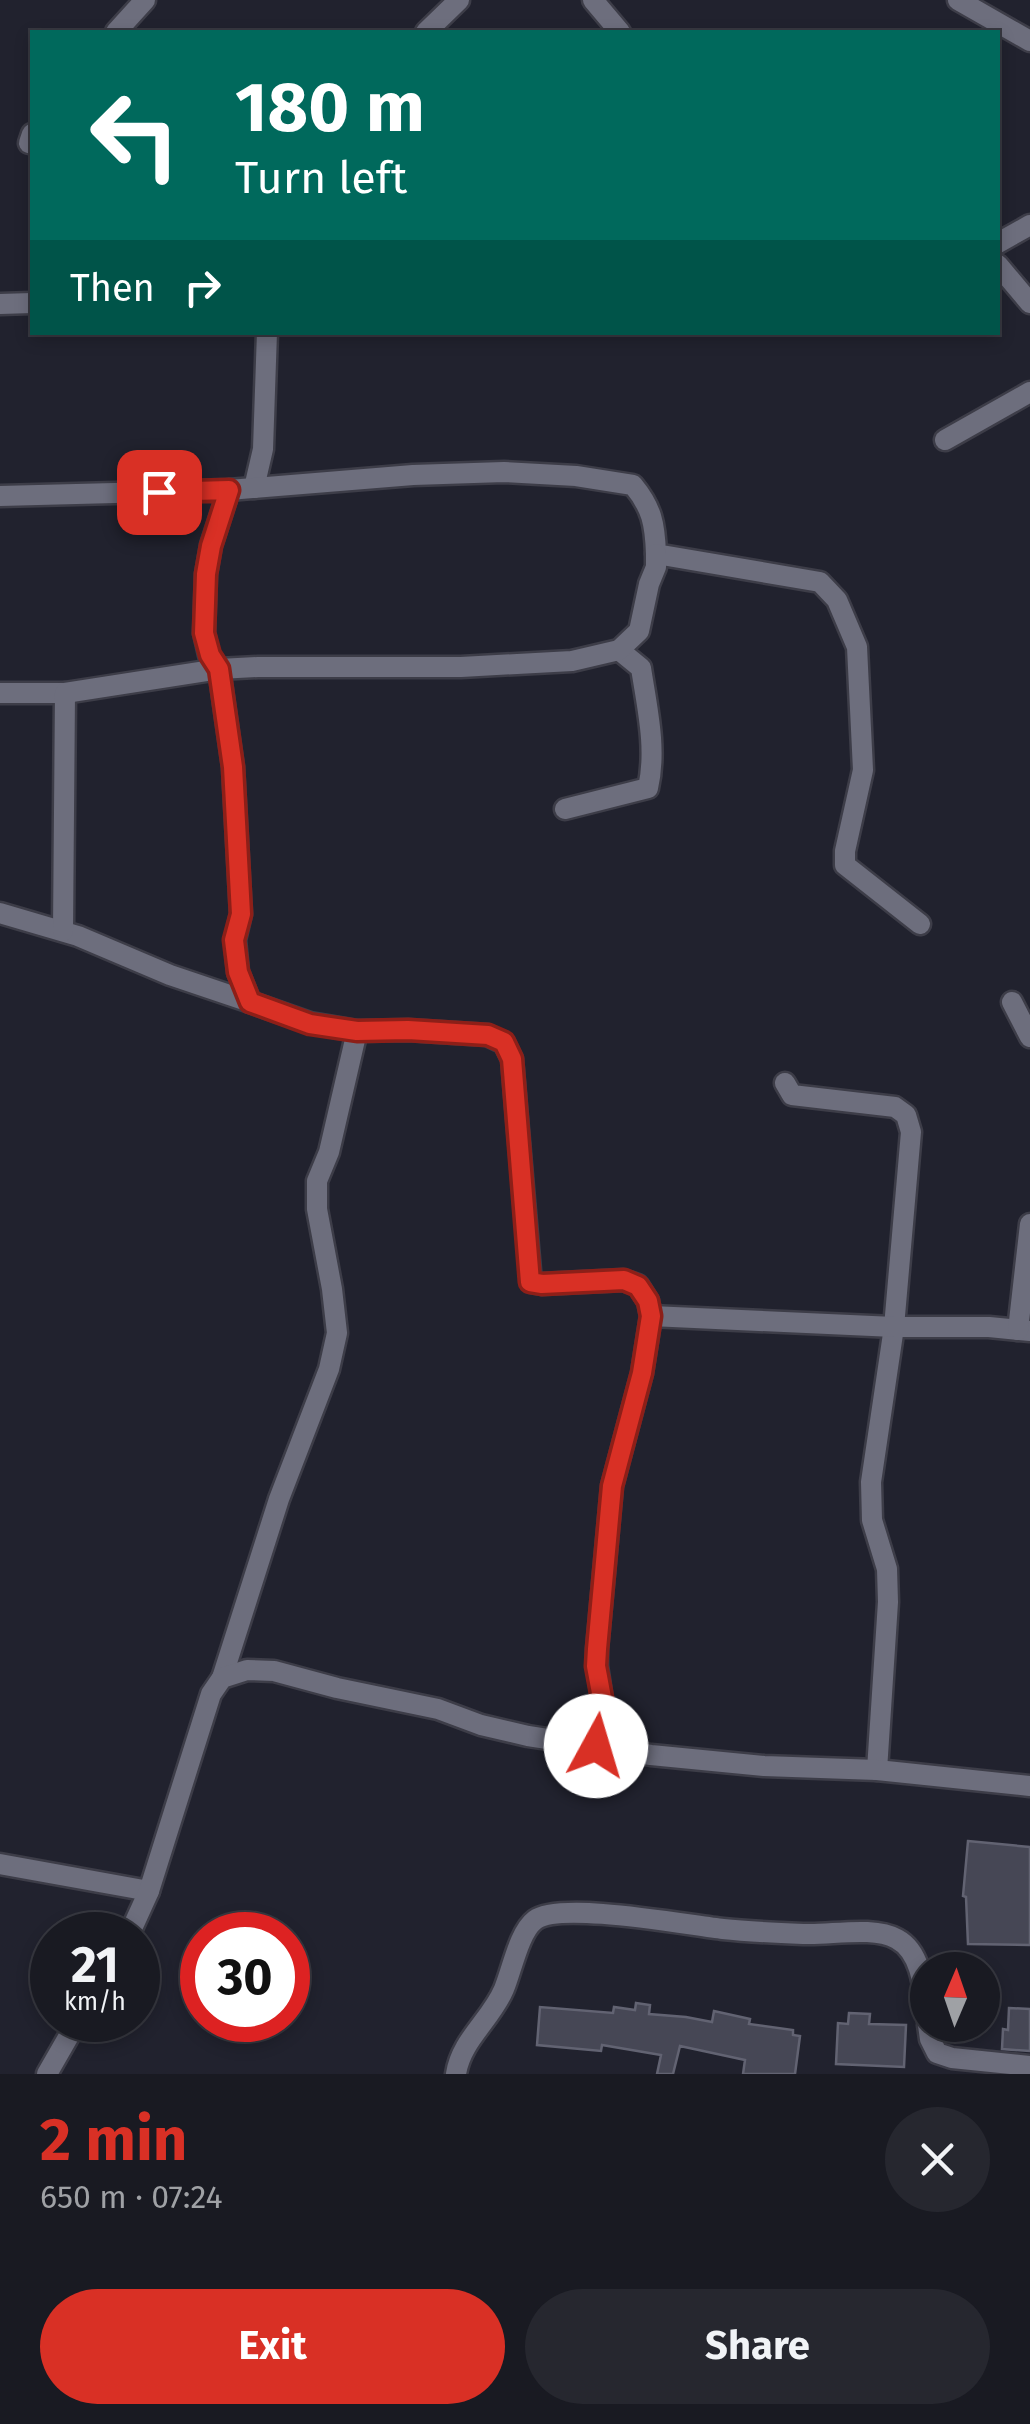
<!DOCTYPE html>
<html lang="en">
<head>
<meta charset="utf-8">
<style>
  body { margin:0; font-family:"Fira Sans",sans-serif; background:#26272f; color:#f1f3f6; height:100vh; display:flex; flex-direction:column; font-size:38px; white-space:nowrap }
  * { box-sizing:border-box; margin:0 }
  p { font-size:32px; color:#9fa1a5 }
  .icon { flex:none; width:55px; height:55px; fill:none; stroke:currentColor; stroke-width:2; stroke-linecap:round; stroke-linejoin:round }
  .map { position:relative; height:2074px; overflow:hidden }
  .details { display:flex; flex-direction:column; background:#191a22; flex:1 }
  .details>* { flex:none }
  .hud { position:absolute; left:30px; top:30px; width:970px; height:305px; border-radius:0px; box-shadow:0 5px 15px #0003,0 0 0 2px #373840; background:#00695c; color:#fff; overflow:hidden }
  .needle { width:65px; rotate:2deg }
  .tools { position:absolute; left:910px; top:1952px; display:grid; gap:20px }
  .tools a { display:grid; place-items:center; width:90px; height:90px; border-radius:50%; background:#191a22; box-shadow:0 5px 15px #0003,0 0 0 2px #373840; font-size:50px }
  .speed { position:absolute; left:30px; top:1912px; display:flex; gap:20px; font-size:50px; font-weight:700; text-align:center }
  .speed>* { display:grid; place-content:center; width:130px; height:130px; border-radius:50%; background:#191a22; box-shadow:0 5px 15px #0003,0 0 0 2px #373840; line-height:1 }
  .speed small { font-size:25px; font-weight:400 }
  .speed .limit { border:15px solid #d22; background:#fff; color:#111 }
  .pin { position:absolute; display:grid; place-items:center; width:85px; height:85px; color:#fff; margin:-42px; border-radius:20px; box-shadow:0 5px 15px #0006 }
  .me { position:absolute; width:110px; margin:-55px; rotate:6deg; stroke-linejoin:round; filter:drop-shadow(0 0 8px #0008) }
  .turn { display:flex; align-items:center; gap:35px; height:210px; padding:0 40px; font-size:45px }
  .turn .icon { width:130px; height:130px; stroke-width:2.5 }
  .turn b { display:block; font-size:70px; line-height:85px }
  .then { display:flex; align-items:center; height:95px; padding:0 40px; background:#0003; gap:20px; font-size:38px }
  .round { display:grid; place-items:center; flex:none; width:105px; height:105px; border-radius:52px; background:#26272f }
  .summary { display:flex; align-items:center; justify-content:space-between; height:170px; padding:0 40px }
  h1 { font-size:60px; font-weight:700; line-height:75px; color:#d93025 }
  .primary-button { display:flex; gap:20px; margin-top:auto; padding:20px 40px }
  .primary-button a { flex:1; height:115px; border-radius:60px; background:#d93025; color:#fff; font-size:40px; font-weight:700; line-height:115px; text-align:center }
  .primary-button a+a { background:#26272f; color:#f1f3f6 }
  .map>svg:first-child { display:block }
  .building { fill:#464755; stroke:#626372; stroke-width:2.5 }
  .lines { fill:none; stroke-linecap:round; stroke-linejoin:round }
  .street-casing { stroke:#3d3d48; stroke-width:25 }
  .street { stroke:#6d6e7d; stroke-width:20 }
  .route-casing { stroke:#8d1f18; stroke-width:25 }
  .route { stroke:#d93025; stroke-width:18 }
</style>
</head>
<body>
<div class="map">
<svg width="1030" height="2074" viewBox="0 0 1030 2074">
  <rect width="100%" height="100%" fill="#21222e"/>
  <!-- building -->
  <g class="building">
    <polygon points="968,1841 1030,1847 1030,1945 968,1944 966,1897 963,1896"/>
    <polygon points="636,2003 650,2005 649,2014 686,2017 712,2022 714,2011 750,2019 749,2024 793,2030 793,2035 800,2036 795,2074 743,2074 745,2060 680,2046 673,2074 657,2074 661,2055 602,2045 601,2051 537,2045 540,2007 613,2013 614,2007 635,2010"/>
    <polygon points="1009,2008 1030,2009 1030,2051 1002,2049 1003,2029 1008,2030"/>
    <polygon points="849,2013 870,2014 869,2024 906,2025 904,2067 836,2064 838,2023 848,2024"/>
  </g>
  <g class="lines">
    <!-- street casing -->
    <g class="street-casing">
      <g id="street">
        <polyline points="593,0 620,32"/>
        <polyline points="958,0 1030,41"/>
        <polyline points="116,32 145,0"/>
        <polyline points="426,32 459,0"/>
        <polyline points="29,143 32,134"/>
        <polyline points="998,243 1030,225"/>
        <polyline points="998,265 1030,303"/>
        <polyline points="0,304 32,303"/>
        <polyline points="945,440 1030,392"/>
        <polyline points="254,488 263,449 267,332"/>
        <polyline points="229,490 211,545 206,574 204,633 209,655 219,669 233,767 241,914 235,940 238,972 250,1002 310,1023 357,1031 408,1030 487,1035 504,1043 512,1059 531,1282 542,1284 623,1280 638,1285 648,1301 651,1316 642,1373 612,1486 597,1649 597,1666 602,1699 597,1747"/>
        <path d="M 0,496 L 229,490 L 413,475 L 504,472 L 576,476 L 633,485 C 652,508 655,524 656,554 L 820,582 L 837,600 L 857,647 L 863,770 L 845,851 L 845,865 L 920,924"/>
        <polyline points="0,693 65,693"/>
        <path d="M 565,809 L 648,788 C 657,749 647,707 641,668 L 619,650"/>
        <polyline points="0,913 78,936 170,975 250,1002"/>
        <polyline points="63,931 65,693 219,669 258,667 461,667 572,661 619,650 639,631 649,584 656,567 656,554"/>
        <polyline points="1012,1002 1030,1037"/>
        <polyline points="785,1083 792,1095 895,1107 906,1115 911,1132 894,1327 871,1482 872,1520 887,1569 888,1602 877,1770"/>
        <polyline points="651,1316 894,1327 989,1327 1030,1331"/>
        <polyline points="1018,1330 1030,1224"/>
        <polyline points="222,1678 279,1499 329,1369 337,1333 332,1289 317,1209 317,1181 329,1152 357,1031"/>
        <polyline points="0,1864 149,1891"/>
        <polyline points="129,1935 149,1891 211,1694 222,1678 247,1670 274,1671 337,1688 438,1709 481,1725 528,1736 651,1755 764,1766 877,1770 1030,1786"/>
        <polyline points="928,2025 930,2039 937,2053 952,2058 1030,2066"/>
        <polyline points="47,2074 78,2020"/>
        <path d="M 456,2074 C 461,2040 491,2020 504,1989 C 512,1970 519,1932 535,1920 C 560,1901 687,1925 723,1929 C 750,1932 779,1933 806,1934 C 832,1935 874,1926 897,1939 C 923,1953 924,1993 928,2021"/>
      </g>
    </g>
    <!-- street -->
    <use href="#street" class="street"/>
  </g>
  <g class="lines">
    <!-- route casing -->
    <g class="route-casing">
      <polyline id="route" points="159,492 229,490 211,546 206,574 204,633 210,655 219,669 233,767 241,914 234,940 238,972 250,1002 310,1024 357,1031 408,1030 488,1035 504,1042 512,1059 530,1282 542,1284 624,1280 638,1286 648,1301 651,1316 642,1373 612,1486 597,1649 596,1666 602,1698 596,1746"/>
    </g>
    <!-- route -->
    <use href="#route" class="route"/>
  </g>
</svg>
<div class="tools">
<a><svg class="needle" viewBox="-14 -14 28 28"><path d="M0-13l5 13h-10z" fill="#e53935"/><path d="M0 13l5-13h-10z" fill="#9fa1a5"/></svg></a>
</div>
<div class="speed"><div>21<small>km/h</small></div><div class="limit">30</div></div>
<div class="pin" style="left:159px;top:492px;background:#d93025"><svg class="icon" aria-label="arrive" viewBox="0 0 24 24"><path d="M6 21V4h12l-3 4 3 4H6"/></svg></div>
<svg class="me" style="left:596px;top:1746px" viewBox="-20 -20 40 40"><circle r="19" fill="#fff"/><path d="M0-13L10 11 0 6-10 11z" fill="#d93025"/></svg>
<div class="hud">
<div class="turn"><svg class="icon" aria-label="left" viewBox="0 0 24 24"><path d="M17 20v-9H6M10 6l-5 5 5 5"/></svg><div><b>180 m</b>Turn left</div></div>
<div class="then">Then<svg class="icon" aria-label="right" viewBox="0 0 24 24"><path d="M7 20v-9h11M14 6l5 5-5 5"/></svg></div>
</div>
</div>
<section class="details">
<div class="summary"><div><h1>2 min</h1><p>650 m · 07:24</p></div><a class="round"><svg class="icon" aria-label="close" viewBox="0 0 24 24"><path d="M6 6l12 12M18 6L6 18"/></svg></a></div>
<div class="primary-button"><a>Exit</a><a>Share</a></div>
</section>
</body>
</html>
